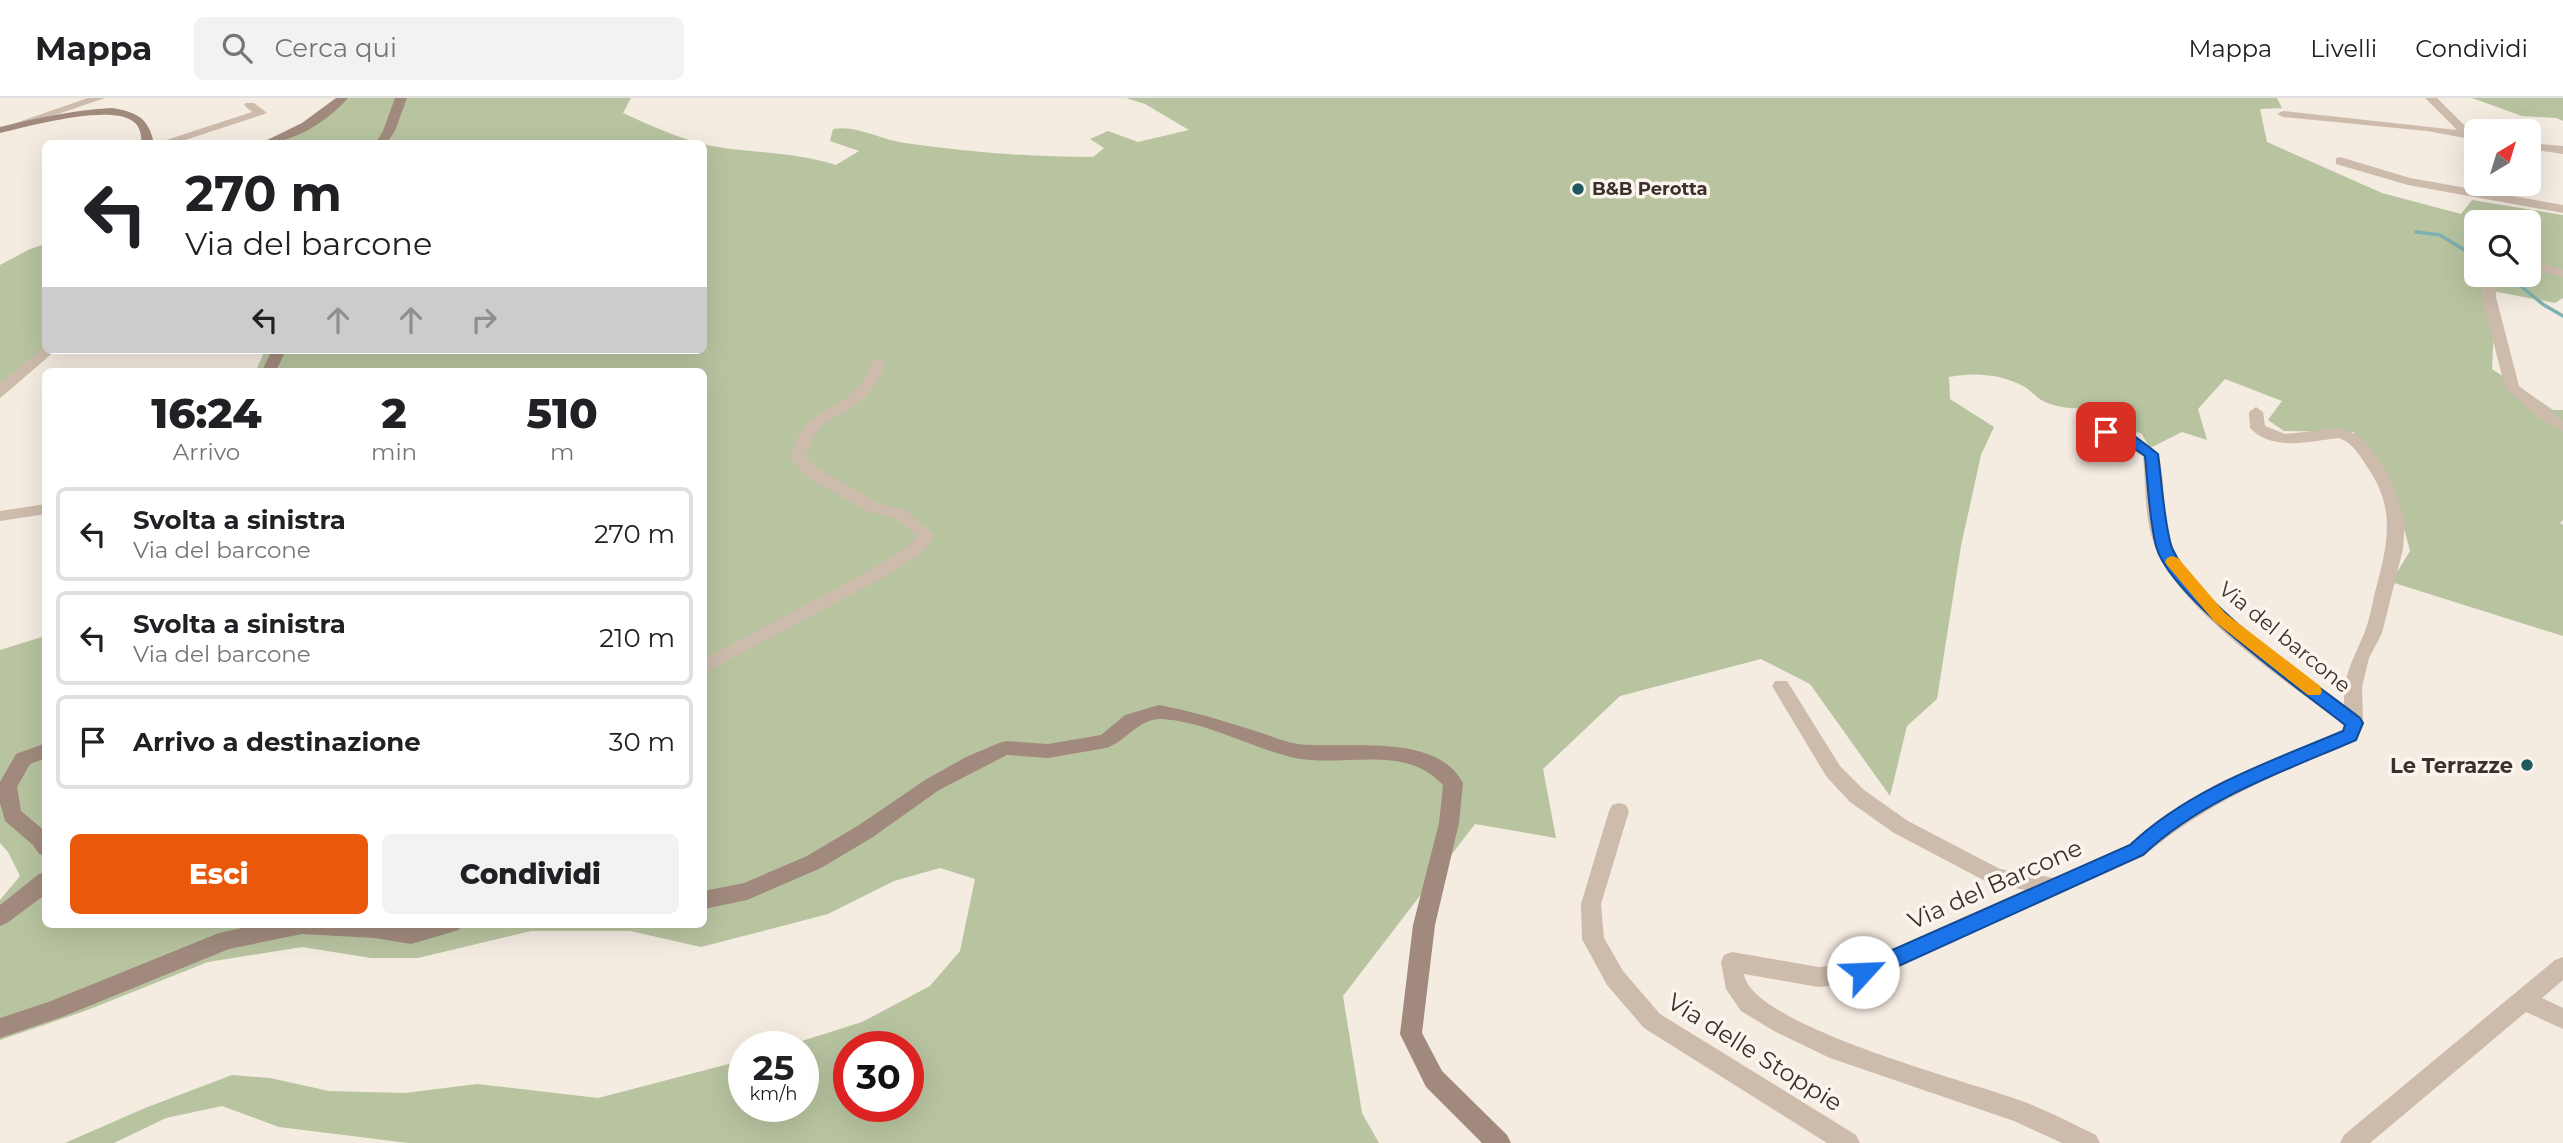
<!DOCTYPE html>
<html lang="it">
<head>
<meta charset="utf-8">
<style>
  body { margin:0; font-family:Montserrat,sans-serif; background:#f2f2f2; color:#202124; height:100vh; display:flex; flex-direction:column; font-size:26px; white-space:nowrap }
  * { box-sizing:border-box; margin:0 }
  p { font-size:23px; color:#757577 }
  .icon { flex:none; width:38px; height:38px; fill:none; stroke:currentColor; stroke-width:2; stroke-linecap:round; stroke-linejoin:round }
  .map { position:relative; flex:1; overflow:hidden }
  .side { position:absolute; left:42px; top:270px; width:665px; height:560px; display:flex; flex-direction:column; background:#fff; border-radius:10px; box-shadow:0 7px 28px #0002 }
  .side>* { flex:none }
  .hud { position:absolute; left:42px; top:42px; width:665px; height:214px; border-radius:10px; box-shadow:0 7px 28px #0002; background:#fff; color:#202124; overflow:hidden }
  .needle { width:46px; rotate:38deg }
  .controls { position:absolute; left:2464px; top:21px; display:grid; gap:14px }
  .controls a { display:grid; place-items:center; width:77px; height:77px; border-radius:10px; background:#fff; box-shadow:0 7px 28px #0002; font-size:35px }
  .speed { position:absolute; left:728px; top:933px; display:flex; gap:14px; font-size:35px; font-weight:700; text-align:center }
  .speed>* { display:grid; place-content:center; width:91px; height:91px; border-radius:50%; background:#fff; box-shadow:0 7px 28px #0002; line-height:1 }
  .speed small { font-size:18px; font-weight:400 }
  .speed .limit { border:10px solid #d22; background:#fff; color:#111 }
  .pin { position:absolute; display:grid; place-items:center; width:60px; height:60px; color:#fff; margin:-30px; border-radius:14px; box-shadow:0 4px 10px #0006 }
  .me { position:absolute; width:77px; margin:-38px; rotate:65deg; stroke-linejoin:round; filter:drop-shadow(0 0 5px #0008) }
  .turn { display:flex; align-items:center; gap:24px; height:147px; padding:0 28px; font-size:32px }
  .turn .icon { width:91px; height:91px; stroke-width:2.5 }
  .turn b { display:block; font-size:49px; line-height:60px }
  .lanes { display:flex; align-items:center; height:66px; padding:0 28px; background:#0003; justify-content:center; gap:35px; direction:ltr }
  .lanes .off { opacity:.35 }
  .eta { display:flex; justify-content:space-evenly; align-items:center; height:119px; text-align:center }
  .eta b { font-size:42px; font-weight:800; line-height:49px }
  .action { display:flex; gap:14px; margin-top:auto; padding:14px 28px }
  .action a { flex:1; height:80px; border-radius:10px; background:#ea580c; color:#fff; font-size:28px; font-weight:800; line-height:80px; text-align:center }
  .action a+a { background:#f2f2f2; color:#202124 }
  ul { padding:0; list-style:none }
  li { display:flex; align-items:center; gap:21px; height:94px; margin:0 14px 10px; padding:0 14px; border:4px solid #e0e0e0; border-radius:10px }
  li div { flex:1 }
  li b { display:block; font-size:26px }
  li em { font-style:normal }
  header { display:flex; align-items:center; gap:42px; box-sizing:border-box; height:98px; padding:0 35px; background:#fff; border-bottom:2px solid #e0e0e0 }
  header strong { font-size:33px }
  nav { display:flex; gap:38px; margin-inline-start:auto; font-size:24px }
  .search { width:490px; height:63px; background:#f2f2f2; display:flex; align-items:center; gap:18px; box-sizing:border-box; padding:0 24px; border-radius:10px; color:#757577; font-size:26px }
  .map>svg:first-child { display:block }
  .green { fill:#b8c4a0; fill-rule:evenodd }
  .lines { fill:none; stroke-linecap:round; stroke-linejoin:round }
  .stream { stroke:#7fb0b2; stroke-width:3.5 }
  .street { fill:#cdbbac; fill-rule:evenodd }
  .secondary { fill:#a18a7d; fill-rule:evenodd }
  .route { fill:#1a73e8; stroke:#114b97; stroke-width:2 }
  .slow { fill:#f59e0b }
  .poi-dot { fill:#1f5a5e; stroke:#fbf5ee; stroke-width:2.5 }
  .labels { text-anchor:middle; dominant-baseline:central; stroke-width:7; stroke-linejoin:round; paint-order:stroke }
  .far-poi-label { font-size:18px; font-weight:bold; fill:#3b302b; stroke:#fbf5ee; text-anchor:start }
  .street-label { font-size:21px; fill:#3b302b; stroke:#fbf5ee }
  .poi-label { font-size:21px; font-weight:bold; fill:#3b302b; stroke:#fbf5ee; text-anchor:end }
  .near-street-label { font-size:24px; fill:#3b302b; stroke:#fbf5ee }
</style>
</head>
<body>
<header>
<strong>Mappa</strong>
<div class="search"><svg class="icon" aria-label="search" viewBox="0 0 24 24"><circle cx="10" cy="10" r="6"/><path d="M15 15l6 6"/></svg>Cerca qui</div>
<nav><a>Mappa</a><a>Livelli</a><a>Condividi</a></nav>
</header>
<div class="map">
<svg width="2563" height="1045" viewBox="0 0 2563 1045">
  <rect width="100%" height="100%" fill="#f4ebe1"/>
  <!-- green -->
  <g class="green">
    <path d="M 342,0 L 631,0 L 623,15 C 655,30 689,45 724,50 C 762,55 799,55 836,67 L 859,53 L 830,43 L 833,31 C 859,27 879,42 905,45 C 968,54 1030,59 1093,59 L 1104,50 L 1090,41 L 1108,33 L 1138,44 L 1189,32 L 1145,6 L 1126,0 L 2277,0 L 2282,10 L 2260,11 L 2267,44 L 2382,95 L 2461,116 L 2472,102 L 2563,117 L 2563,200 L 2555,205 L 2482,191 L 2494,230 L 2492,271 L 2553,312 L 2563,312 L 2563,422 L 2560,425 L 2563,427 L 2563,538 L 2391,484 L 2410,453 L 2398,408 L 2354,334 L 2284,333 L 2268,322 L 2282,303 L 2225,281 L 2198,311 L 2207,342 L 2182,334 L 2150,350 L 2141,335 L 2095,326 L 2094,318 L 2136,318 L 2126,309 C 2099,309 2071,315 2045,304 C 2037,301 2031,292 2023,288 C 2002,276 1972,274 1949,279 L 1950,301 L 1994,329 L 1981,357 L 1961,448 L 1937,601 L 1907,628 L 1890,698 L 1810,586 L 1761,561 L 1620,598 L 1543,671 L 1556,740 L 1475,726 L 1343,898 L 1362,1015 L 1379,1045 L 408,1045 L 279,1029 L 222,1008 L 166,1020 L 114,1045 L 65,1045 L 145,1010 L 232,977 L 270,980 L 329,993 L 405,995 L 477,986 L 598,1000 L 744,962 L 744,1008 L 803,1008 L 803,948 L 786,948 L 862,924 L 930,888 L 960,853 L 975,781 L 940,770 L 894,783 L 828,816 L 701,849 L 630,833 L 531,833 L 418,860 L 371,860 L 302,849 L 208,864 L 85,913 L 0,942 L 0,802 L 20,778 L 8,754 L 0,745 L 0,552 L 45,538 L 46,826 L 704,826 L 704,273 L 256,273 L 265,252 L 704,252 L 704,46 L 264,45 L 308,25 ZM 2476,124 L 2529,124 L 2529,177 L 2476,177 ZM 849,948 L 908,948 L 908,1008 L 849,1008 Z"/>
    <polygon points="2472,0 2563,0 2563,23 2557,20 2522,18"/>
    <polygon points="45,146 46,252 56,252 0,300 0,167 30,151"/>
  </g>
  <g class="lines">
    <!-- stream -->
    <g class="stream">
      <polyline points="2416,134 2440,137 2476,159"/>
      <polyline points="2507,177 2544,207 2563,218"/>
    </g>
    <!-- street -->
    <g class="street">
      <polygon points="88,0 105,0 17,30 7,28"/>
      <polygon points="2425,0 2437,0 2472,35 2476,36 2476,42 2427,33 2283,19 2277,16 2283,13 2457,32"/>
      <polygon points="246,5 254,5 267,15 173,46 154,46 252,14 244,7"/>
      <polygon points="2529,45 2563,48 2563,56 2529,51"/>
      <polygon points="2340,59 2410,80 2563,107 2563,115 2408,87 2336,66 2336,60"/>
      <polygon points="2529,162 2563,171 2563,179 2529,170"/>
      <polygon points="2484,177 2497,177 2496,199 2519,288 2563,322 2563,333 2542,322 2505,290 2482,199"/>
      <polygon points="46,248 46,252 55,252 5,296 0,297 0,285"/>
      <path d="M 879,261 L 886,265 C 881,277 875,289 866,298 C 838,325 818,315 806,359 L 820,372 L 880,406 L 904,411 L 935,437 L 923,454 L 879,482 L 704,575 L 704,561 L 867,474 L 911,446 L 917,438 L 893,419 L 869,414 L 808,380 L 790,360 C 804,313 821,321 853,294 C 863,286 867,273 874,262 Z"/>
      <path d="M 2256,309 L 2263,314 L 2265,328 L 2285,336 L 2340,330 L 2356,336 L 2367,346 L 2390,378 L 2405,422 L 2403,451 L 2382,535 L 2369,560 L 2362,589 L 2363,625 L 2357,642 C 2281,674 2207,704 2144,758 L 1863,884 L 1819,889 L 1744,876 C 1750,927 1971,984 2019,1002 C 2045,1011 2071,1025 2096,1037 L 2100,1045 L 2062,1045 L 2014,1023 L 1830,960 L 1774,933 L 1741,913 L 1726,891 L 1721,864 L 1724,857 L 1732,854 L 1819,869 L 1861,865 L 2025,792 L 1989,785 L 1894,735 L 1850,704 L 1826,678 L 1772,588 L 1775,583 L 1787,583 L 1840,668 L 1864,692 L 1908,723 L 2000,771 L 2054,780 L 2130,746 L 2153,727 L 2204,694 L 2342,632 L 2344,627 C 2287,583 2176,512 2153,443 C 2144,416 2146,386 2143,358 L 2116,342 L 2087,342 L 2079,337 L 2082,334 C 2109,327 2135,334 2156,353 C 2167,373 2161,417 2170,443 C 2190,503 2294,569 2344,608 C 2344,575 2352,564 2364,536 C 2369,523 2372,508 2375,494 C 2387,449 2397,412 2368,370 C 2360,358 2353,345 2339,340 C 2310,343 2273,354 2250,330 L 2249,314 Z"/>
      <polygon points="46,406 46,416 0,423 0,413"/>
      <polygon points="1619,705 1626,707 1629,713 1601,806 1604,840 1623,873 1660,916 1856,1037 1860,1045 1827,1045 1644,930 1607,887 1582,841 1581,806 1609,713 1612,707"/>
      <polygon points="2563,859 2563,882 2542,900 2563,910 2563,931 2526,914 2370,1045 2340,1045 2344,1037 2555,862"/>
    </g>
    <!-- secondary -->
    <g class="secondary">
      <path d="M 336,0 L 348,0 C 326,25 291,46 259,46 L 302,25 Z"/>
      <polygon points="395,0 407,0 395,33 386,46 375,46 383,33"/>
      <path d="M 112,10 C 137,14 149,20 154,46 L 142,46 C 141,39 141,30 135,25 C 114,4 27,29 0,35 L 0,29 C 37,20 74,12 112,10 Z"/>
      <polygon points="272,252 286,252 276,273 262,273"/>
      <path d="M 1159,607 C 1191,613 1221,622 1252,632 C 1267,636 1283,644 1298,646 C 1347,652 1435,633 1463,685 L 1459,725 L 1435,827 L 1422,935 L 1442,973 L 1507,1037 L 1511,1045 L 1482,1045 L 1426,989 L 1400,936 L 1413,827 L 1439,725 L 1443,687 C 1404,645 1345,670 1295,660 C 1251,650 1208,624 1162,621 C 1138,620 1126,644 1106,650 L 1048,660 L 1007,657 L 939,692 L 873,739 L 821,770 L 747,802 L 704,811 L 704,793 L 744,785 L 807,758 L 859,727 L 925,682 L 966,659 L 999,645 L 1006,643 L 1048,646 L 1101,637 L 1125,617 Z"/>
      <polygon points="46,645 46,660 30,666 17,689 21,713 46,734 46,758 39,756 33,747 5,723 0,705 0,684 16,656"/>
      <polygon points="46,774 46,796 7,825 0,828 0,807 39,776"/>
      <polygon points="261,826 462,826 459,832 411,846 375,840 302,836 229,851 62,919 0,940 0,920 51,903 219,835"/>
    </g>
  </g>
  <!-- route -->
  <path class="route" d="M 2106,330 L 2133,337 L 2158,356 C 2161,377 2165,436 2173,452 C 2199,508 2310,581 2360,620 L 2363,625 L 2356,642 C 2282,674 2202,701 2143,757 L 1870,881 L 1863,883 L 1856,881 L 1853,874 L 1856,868 L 2130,747 C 2189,691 2269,664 2343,633 L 2345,627 C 2301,592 2169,499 2156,448 C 2149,420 2148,387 2145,358 L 2123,343 L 2101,337 L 2099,334 Z"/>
  <!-- slow -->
  <polygon class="slow" points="2172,458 2178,460 2225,515 2320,588 2322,593 2320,597 2308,597 2214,523 2167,467 2165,464 2167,460"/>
  <!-- markers -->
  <g class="poi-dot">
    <circle cx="1578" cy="91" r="7"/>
    <circle cx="2527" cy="667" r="7"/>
  </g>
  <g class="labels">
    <!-- far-poi labels -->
    <g class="far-poi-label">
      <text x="1592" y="91">B&amp;B Perotta</text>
    </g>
    <!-- street labels -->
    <g class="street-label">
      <text transform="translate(2285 539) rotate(39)">Via del barcone</text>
    </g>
    <!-- poi labels -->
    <g class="poi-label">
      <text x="2513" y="667">Le Terrazze</text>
    </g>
    <!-- near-street labels -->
    <g class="near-street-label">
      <text transform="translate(1995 786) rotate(-24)">Via del Barcone</text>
      <text transform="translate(1755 954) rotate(32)">Via delle Stoppie</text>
    </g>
  </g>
</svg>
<div class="controls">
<a><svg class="needle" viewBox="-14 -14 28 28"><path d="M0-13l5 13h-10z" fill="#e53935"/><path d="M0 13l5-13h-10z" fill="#757577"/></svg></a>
<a><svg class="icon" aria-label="search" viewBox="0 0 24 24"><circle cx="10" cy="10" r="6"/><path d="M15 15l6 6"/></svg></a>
</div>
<div class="speed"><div>25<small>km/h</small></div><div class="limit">30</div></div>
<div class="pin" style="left:2106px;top:334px;background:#d93025"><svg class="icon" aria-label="arrive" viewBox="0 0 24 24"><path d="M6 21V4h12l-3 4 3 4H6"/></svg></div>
<svg class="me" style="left:1863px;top:874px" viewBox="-20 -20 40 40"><circle r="19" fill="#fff"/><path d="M0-13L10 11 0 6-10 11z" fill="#1a73e8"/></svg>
<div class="hud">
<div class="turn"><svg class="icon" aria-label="left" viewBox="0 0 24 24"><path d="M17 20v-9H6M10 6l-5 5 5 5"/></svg><div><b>270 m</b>Via del barcone</div></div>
<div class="lanes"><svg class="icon" aria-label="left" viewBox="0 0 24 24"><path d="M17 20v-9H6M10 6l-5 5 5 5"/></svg><svg class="icon off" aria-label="ahead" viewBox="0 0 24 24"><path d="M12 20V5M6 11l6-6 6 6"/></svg><svg class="icon off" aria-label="ahead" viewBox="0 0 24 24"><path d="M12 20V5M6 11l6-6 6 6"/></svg><svg class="icon off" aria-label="right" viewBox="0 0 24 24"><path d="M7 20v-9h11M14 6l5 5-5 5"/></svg></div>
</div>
<section class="side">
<div class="eta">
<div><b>16:24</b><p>Arrivo</p></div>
<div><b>2</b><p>min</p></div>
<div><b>510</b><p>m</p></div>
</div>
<ul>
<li><svg class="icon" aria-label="left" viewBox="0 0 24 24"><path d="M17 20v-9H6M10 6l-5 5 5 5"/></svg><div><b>Svolta a sinistra</b><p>Via del barcone</p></div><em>270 m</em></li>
<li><svg class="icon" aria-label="left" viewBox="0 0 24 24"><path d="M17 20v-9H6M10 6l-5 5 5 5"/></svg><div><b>Svolta a sinistra</b><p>Via del barcone</p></div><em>210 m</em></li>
<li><svg class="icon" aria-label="arrive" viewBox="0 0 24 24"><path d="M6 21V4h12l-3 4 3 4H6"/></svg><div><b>Arrivo a destinazione</b></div><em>30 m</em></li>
</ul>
<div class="action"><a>Esci</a><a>Condividi</a></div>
</section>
</div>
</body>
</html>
